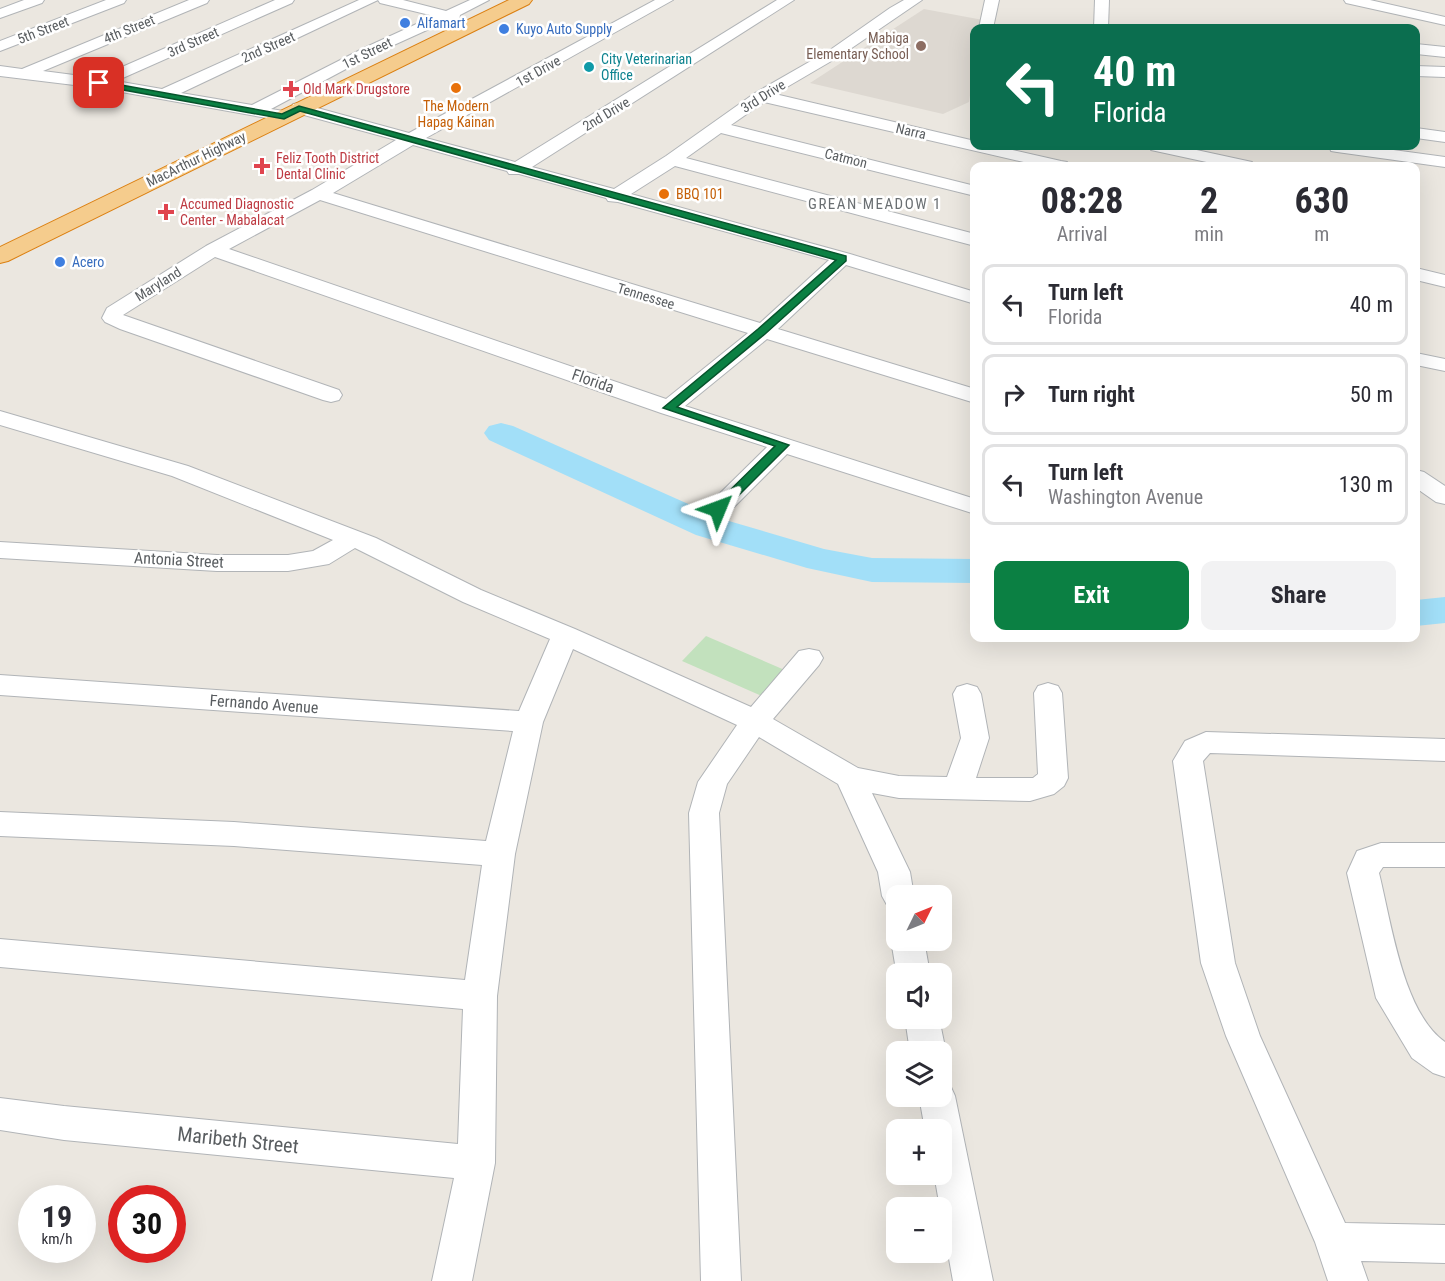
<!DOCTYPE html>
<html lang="en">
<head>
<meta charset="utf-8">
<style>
  body { margin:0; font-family:"Roboto Condensed",sans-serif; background:#f2f2f3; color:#2b2b33; height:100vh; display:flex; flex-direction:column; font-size:22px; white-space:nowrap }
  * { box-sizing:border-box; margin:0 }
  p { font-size:20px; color:#7c7c81 }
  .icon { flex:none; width:33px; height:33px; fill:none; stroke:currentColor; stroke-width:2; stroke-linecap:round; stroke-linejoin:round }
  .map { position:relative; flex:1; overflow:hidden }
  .panel { position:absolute; left:970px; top:162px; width:450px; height:480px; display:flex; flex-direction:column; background:#fff; border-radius:12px; box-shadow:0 6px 24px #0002 }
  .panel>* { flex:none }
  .hud { position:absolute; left:970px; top:24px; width:450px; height:126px; border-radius:12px; box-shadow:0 6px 24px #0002; background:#0b6e4f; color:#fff; overflow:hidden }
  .needle { width:39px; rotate:47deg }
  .buttons { position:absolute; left:886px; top:885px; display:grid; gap:12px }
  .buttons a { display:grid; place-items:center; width:66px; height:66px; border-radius:12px; background:#fff; box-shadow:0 6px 24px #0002; font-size:30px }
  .speed { position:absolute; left:18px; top:1185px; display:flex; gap:12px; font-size:30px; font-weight:700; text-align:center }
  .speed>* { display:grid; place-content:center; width:78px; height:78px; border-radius:50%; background:#fff; box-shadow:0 6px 24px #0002; line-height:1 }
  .speed small { font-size:15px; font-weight:400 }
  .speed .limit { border:9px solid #d22; background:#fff; color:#111 }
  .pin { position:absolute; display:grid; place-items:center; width:51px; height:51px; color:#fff; margin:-26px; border-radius:12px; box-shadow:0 3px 9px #0006 }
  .me { position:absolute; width:66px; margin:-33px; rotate:46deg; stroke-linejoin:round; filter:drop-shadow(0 0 4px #0008) }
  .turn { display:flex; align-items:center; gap:21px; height:126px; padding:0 24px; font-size:27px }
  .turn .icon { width:78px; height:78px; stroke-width:2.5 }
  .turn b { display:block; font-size:42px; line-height:51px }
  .eta { display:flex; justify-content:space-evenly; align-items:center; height:102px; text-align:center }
  .eta b { font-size:36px; font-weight:700; line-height:42px }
  .button { display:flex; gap:12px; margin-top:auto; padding:12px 24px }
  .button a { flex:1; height:69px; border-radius:12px; background:#0b8043; color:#fff; font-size:24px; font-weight:700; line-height:69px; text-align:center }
  .button a+a { background:#f2f2f3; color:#2b2b33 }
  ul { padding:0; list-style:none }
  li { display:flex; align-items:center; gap:18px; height:81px; margin:0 12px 9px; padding:0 12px; border:3px solid #e1e1e2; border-radius:12px }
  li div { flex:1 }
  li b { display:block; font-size:22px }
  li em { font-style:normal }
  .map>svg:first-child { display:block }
  .education { fill:#ddd8d1 }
  .green { fill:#c2e1bd }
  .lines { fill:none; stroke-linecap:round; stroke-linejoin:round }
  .river { fill:#a2dff8; fill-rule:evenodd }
  .street-casing { stroke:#b1b4b7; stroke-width:2 }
  .highway-casing { stroke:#db7f10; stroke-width:2 }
  .street { fill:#fff; fill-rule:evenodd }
  .highway { fill:#f5cc8d; fill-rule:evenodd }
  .route { fill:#0b8043; stroke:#07532c; stroke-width:1.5 }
  .shop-dot { fill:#3f7fe0; stroke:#fff; stroke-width:2 }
  .education-dot { fill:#8d6e63; stroke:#fff; stroke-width:2 }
  .culture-dot { fill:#0f9aa8; stroke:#fff; stroke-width:2 }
  .food-dot { fill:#e8710a; stroke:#fff; stroke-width:2 }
  .health-dot { fill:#e0444e; stroke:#fff; stroke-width:2 }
  .labels { text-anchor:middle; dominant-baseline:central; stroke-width:5; stroke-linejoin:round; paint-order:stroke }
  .far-shop-label { font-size:14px; fill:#366cbe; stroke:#fff; text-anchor:start }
  .far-street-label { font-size:14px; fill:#595d60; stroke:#fff }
  .far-education-label { font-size:14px; fill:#785e54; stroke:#fff; text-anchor:end }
  .far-culture-label { font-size:14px; fill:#0d838f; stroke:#fff; text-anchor:start }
  .far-health-label { font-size:14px; fill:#be3a42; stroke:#fff; text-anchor:start }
  .far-food-label { font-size:14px; fill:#c56008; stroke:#fff }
  .far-neighbourhood-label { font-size:15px; letter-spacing:1.5px; fill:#6a6f72; stroke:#fff }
  .street-label { font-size:16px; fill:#595d60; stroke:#fff }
  .near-street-label { font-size:20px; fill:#595d60; stroke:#fff }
</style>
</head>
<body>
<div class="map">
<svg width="1445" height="1281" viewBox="0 0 1445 1281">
  <rect width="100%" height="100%" fill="#ebe7e0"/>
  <!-- education -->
  <polygon class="education" points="924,9 983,20 981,28 975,28 975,63 969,102 943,114 810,83"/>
  <!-- green -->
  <polygon class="green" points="706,636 787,671 764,697 682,661"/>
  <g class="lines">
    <!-- river -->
    <g class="river">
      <polygon points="501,423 513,426 722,519 824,549 872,558 975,559 975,583 872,582 807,568 696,535 489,440 484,433 489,426"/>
      <polygon points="1445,597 1445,623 1416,626 1416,600"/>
    </g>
    <!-- street casing -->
    <g class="street-casing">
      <g id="street">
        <polygon points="24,0 44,0 42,3 0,18 0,9"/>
        <polygon points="106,0 126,0 124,3 0,51 0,41"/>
        <path d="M 189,0 L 209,0 L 207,3 L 43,71 L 97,78 L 275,0 L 294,0 L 292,3 L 116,81 L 162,89 L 359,0 L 403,0 L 446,11 L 470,0 L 489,0 L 460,15 L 459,20 L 449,20 L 374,54 L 271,109 L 290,112 L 292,116 L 290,120 L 284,121 L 99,88 L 0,76 L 0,66 L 22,69 ZM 378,0 L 380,3 L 434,16 L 364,48 L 252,105 L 181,93 Z"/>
        <path d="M 655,0 L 673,0 L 426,138 L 515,162 L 777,0 L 794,0 L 532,167 L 614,189 L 666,156 L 755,93 L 830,50 L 890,8 L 904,0 L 922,0 L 840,56 L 775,94 L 975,141 L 975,146 L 995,146 L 1061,161 L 1067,162 L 1069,166 L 1041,166 L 764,102 L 731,125 L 975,186 L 975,196 L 721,133 L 686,158 L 975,234 L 975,246 L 675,166 L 631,194 L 850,254 L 975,292 L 975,304 L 846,265 L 778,329 L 975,389 L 975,403 L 767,339 L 685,406 L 975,499 L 975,514 L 787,454 L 727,514 L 718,516 L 709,514 L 706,509 L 709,504 L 767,447 L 661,413 L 215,257 L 123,315 L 339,390 L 342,395 L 339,400 L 331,402 L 323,400 L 120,329 L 105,322 L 102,318 L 107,308 L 206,246 L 312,190 L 396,140 L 293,112 L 291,108 L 293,104 L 299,103 L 409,133 ZM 413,145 L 507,171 L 509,174 L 519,174 L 606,198 L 608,201 L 618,202 L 829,260 L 760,323 L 333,193 ZM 320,200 L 748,333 L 666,399 L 229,249 Z"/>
        <polygon points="985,0 999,0 993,28 979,28"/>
        <polygon points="1095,0 1109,0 1108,28 1094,28"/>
        <polygon points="1344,0 1370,0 1445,17 1445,25 1346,3"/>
        <polygon points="1416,44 1445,47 1445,57 1416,54"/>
        <polygon points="1416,66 1445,67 1445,77 1416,76"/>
        <polygon points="1416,128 1445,132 1445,142 1416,138"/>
        <polygon points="1148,146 1178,146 1252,162 1255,166 1225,166 1151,150"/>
        <polygon points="1329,146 1364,146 1445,157 1445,167 1337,152 1331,151"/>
        <polygon points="1416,268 1445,275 1445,287 1416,280"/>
        <polygon points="1416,353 1445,359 1445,371 1416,365"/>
        <polygon points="0,411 188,466 376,538 481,590 575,629 751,707 799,651 809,649 819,651 823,658 819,665 773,719 858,768 899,776 947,777 961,738 953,694 957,687 967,684 977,687 981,694 989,738 976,778 1033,778 1038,774 1034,693 1038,686 1048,683 1058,686 1062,693 1068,778 1064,786 1054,794 1030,801 899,798 872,793 910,872 914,896 897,896 897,908 887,905 882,896 878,872 838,784 759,737 727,784 719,813 741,1281 701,1281 689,813 698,782 737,725 573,649 543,722 515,854 497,996 495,1163 472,1281 432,1281 454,1178 64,1140 0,1130 0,1098 64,1106 458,1144 463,1009 0,967 0,939 465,980 482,865 234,846 0,836 0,812 234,822 486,841 513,731 0,695 0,675 519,711 550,639 463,602 355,548 329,564 288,571 217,571 0,558 0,542 217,555 288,555 313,551 333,540 172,476 0,425"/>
        <polygon points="1416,470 1424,472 1445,486 1445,504 1436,502 1416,488"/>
        <polygon points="1206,732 1445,739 1445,761 1210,753 1203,761 1235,963 1260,1036 1345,1223 1445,1225 1445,1263 1361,1261 1368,1281 1328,1281 1315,1242 1226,1036 1201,963 1173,761 1185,741"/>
        <path d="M 1381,843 L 1445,843 L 1445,867 L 1383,867 L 1379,873 C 1391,921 1403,1013 1445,1042 L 1445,1077 L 1433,1073 L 1412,1058 L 1376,998 L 1347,873 L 1357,851 Z"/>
        <polygon points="897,930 897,940 924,940 930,974 897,974 897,976 891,940"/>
        <polygon points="905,1018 939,1018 946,1052 942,1059 942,1052 910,1052"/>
        <polygon points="942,1082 950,1085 955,1096 993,1281 953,1281 942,1220 942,1208 940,1208 934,1174 942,1174 942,1130 925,1130 919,1096 942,1096"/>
      </g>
    </g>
    <!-- highway casing -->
    <g class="highway-casing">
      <polygon id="highway" points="509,0 532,0 529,4 8,261 0,263 0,247"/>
    </g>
    <!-- street -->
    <use href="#street" class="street"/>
    <!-- highway -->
    <use href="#highway" class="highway"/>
  </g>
  <!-- route -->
  <polygon class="route" points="99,81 282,114 299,106 846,256 846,261 765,334 677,407 789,445 722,512 714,512 712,509 714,506 775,446 663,408 758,329 836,260 300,111 284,119 96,85 96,81"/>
  <!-- markers -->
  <g class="shop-dot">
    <circle cx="405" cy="23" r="6"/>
    <circle cx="504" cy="29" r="6"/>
    <circle cx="60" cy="262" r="6"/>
  </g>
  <circle class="education-dot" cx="921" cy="46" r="6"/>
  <circle class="culture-dot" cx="589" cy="67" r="6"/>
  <g class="food-dot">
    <circle cx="456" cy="88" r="6"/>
    <circle cx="664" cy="194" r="6"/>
  </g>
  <g class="health-dot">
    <path d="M288 80h6v6h6v6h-6v6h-6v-6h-6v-6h6z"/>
    <path d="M259 157h6v6h6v6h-6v6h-6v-6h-6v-6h6z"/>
    <path d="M163 203h6v6h6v6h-6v6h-6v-6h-6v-6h6z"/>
  </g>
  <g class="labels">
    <!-- far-shop labels -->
    <g class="far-shop-label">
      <text x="417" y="23">Alfamart</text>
      <text x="516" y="29">Kuyo Auto Supply</text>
      <text x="72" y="262">Acero</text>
    </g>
    <!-- far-street labels -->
    <g class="far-street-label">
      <text transform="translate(129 29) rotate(-22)">4th Street</text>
      <text transform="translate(43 30) rotate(-21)">5th Street</text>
      <text transform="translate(193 42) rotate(-24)">3rd Street</text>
      <text transform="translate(268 47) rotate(-24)">2nd Street</text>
      <text transform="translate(367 53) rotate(-26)">1st Street</text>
      <text transform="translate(538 71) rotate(-29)">1st Drive</text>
      <text transform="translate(763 96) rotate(-32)">3rd Drive</text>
      <text transform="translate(606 114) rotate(-31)">2nd Drive</text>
      <text transform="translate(911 131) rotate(13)">Narra</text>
      <text transform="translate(846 158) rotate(14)">Catmon</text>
      <text transform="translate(196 159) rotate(-26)">MacArthur Highway</text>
      <text transform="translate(158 284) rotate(-32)">Maryland</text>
      <text transform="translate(646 296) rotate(17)">Tennessee</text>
    </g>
    <!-- far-education labels -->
    <g class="far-education-label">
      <text x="909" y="38">Mabiga<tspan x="909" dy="16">Elementary School</tspan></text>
    </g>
    <!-- far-culture labels -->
    <g class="far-culture-label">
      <text x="601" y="59">City Veterinarian<tspan x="601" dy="16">Office</tspan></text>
    </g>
    <!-- far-health labels -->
    <g class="far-health-label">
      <text x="303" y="89">Old Mark Drugstore</text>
      <text x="276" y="158">Feliz Tooth District<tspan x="276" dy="16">Dental Clinic</tspan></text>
      <text x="180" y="204">Accumed Diagnostic<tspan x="180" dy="16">Center - Mabalacat</tspan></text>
    </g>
    <!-- far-food labels -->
    <g class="far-food-label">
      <text x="456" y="106">The Modern<tspan x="456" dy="16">Hapag Kainan</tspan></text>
      <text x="676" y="194" text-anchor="start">BBQ 101</text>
    </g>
    <!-- far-neighbourhood labels -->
    <g class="far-neighbourhood-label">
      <text x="875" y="204">GREAN MEADOW 1</text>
    </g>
    <!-- street labels -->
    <g class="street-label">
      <text transform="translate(593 381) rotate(19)">Florida</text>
      <text transform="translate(179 560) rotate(3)">Antonia Street</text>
      <text transform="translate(264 704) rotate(4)">Fernando Avenue</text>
    </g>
    <!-- near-street labels -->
    <g class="near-street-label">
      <text transform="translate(238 1140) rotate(6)">Maribeth Street</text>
    </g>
  </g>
</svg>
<div class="buttons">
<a><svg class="needle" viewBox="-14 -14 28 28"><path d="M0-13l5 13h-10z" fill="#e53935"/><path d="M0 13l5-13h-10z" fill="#7c7c81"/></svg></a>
<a><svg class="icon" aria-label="sound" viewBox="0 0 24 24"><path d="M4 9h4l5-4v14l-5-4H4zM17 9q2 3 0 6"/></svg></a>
<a><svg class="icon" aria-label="layers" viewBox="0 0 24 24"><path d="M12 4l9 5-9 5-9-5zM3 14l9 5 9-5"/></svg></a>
<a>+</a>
<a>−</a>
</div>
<div class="speed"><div>19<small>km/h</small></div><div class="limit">30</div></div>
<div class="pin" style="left:99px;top:83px;background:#d93025"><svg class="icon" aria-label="arrive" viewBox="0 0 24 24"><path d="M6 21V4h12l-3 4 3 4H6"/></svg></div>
<svg class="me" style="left:718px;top:509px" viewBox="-20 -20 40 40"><path d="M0-17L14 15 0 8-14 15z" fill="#0b8043" stroke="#fff" stroke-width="4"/></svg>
<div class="hud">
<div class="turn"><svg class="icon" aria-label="left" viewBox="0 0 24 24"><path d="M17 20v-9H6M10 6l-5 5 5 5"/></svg><div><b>40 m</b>Florida</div></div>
</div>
<section class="panel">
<div class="eta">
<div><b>08:28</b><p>Arrival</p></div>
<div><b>2</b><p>min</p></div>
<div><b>630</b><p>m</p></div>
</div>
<ul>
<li><svg class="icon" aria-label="left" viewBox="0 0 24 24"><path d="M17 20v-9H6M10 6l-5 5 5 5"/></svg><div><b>Turn left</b><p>Florida</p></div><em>40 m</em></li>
<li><svg class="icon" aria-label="right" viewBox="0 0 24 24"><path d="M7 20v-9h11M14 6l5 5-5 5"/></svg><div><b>Turn right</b></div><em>50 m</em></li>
<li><svg class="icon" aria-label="left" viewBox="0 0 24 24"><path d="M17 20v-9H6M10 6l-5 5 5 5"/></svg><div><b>Turn left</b><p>Washington Avenue</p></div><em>130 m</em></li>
</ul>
<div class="button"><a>Exit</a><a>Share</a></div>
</section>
</div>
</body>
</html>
